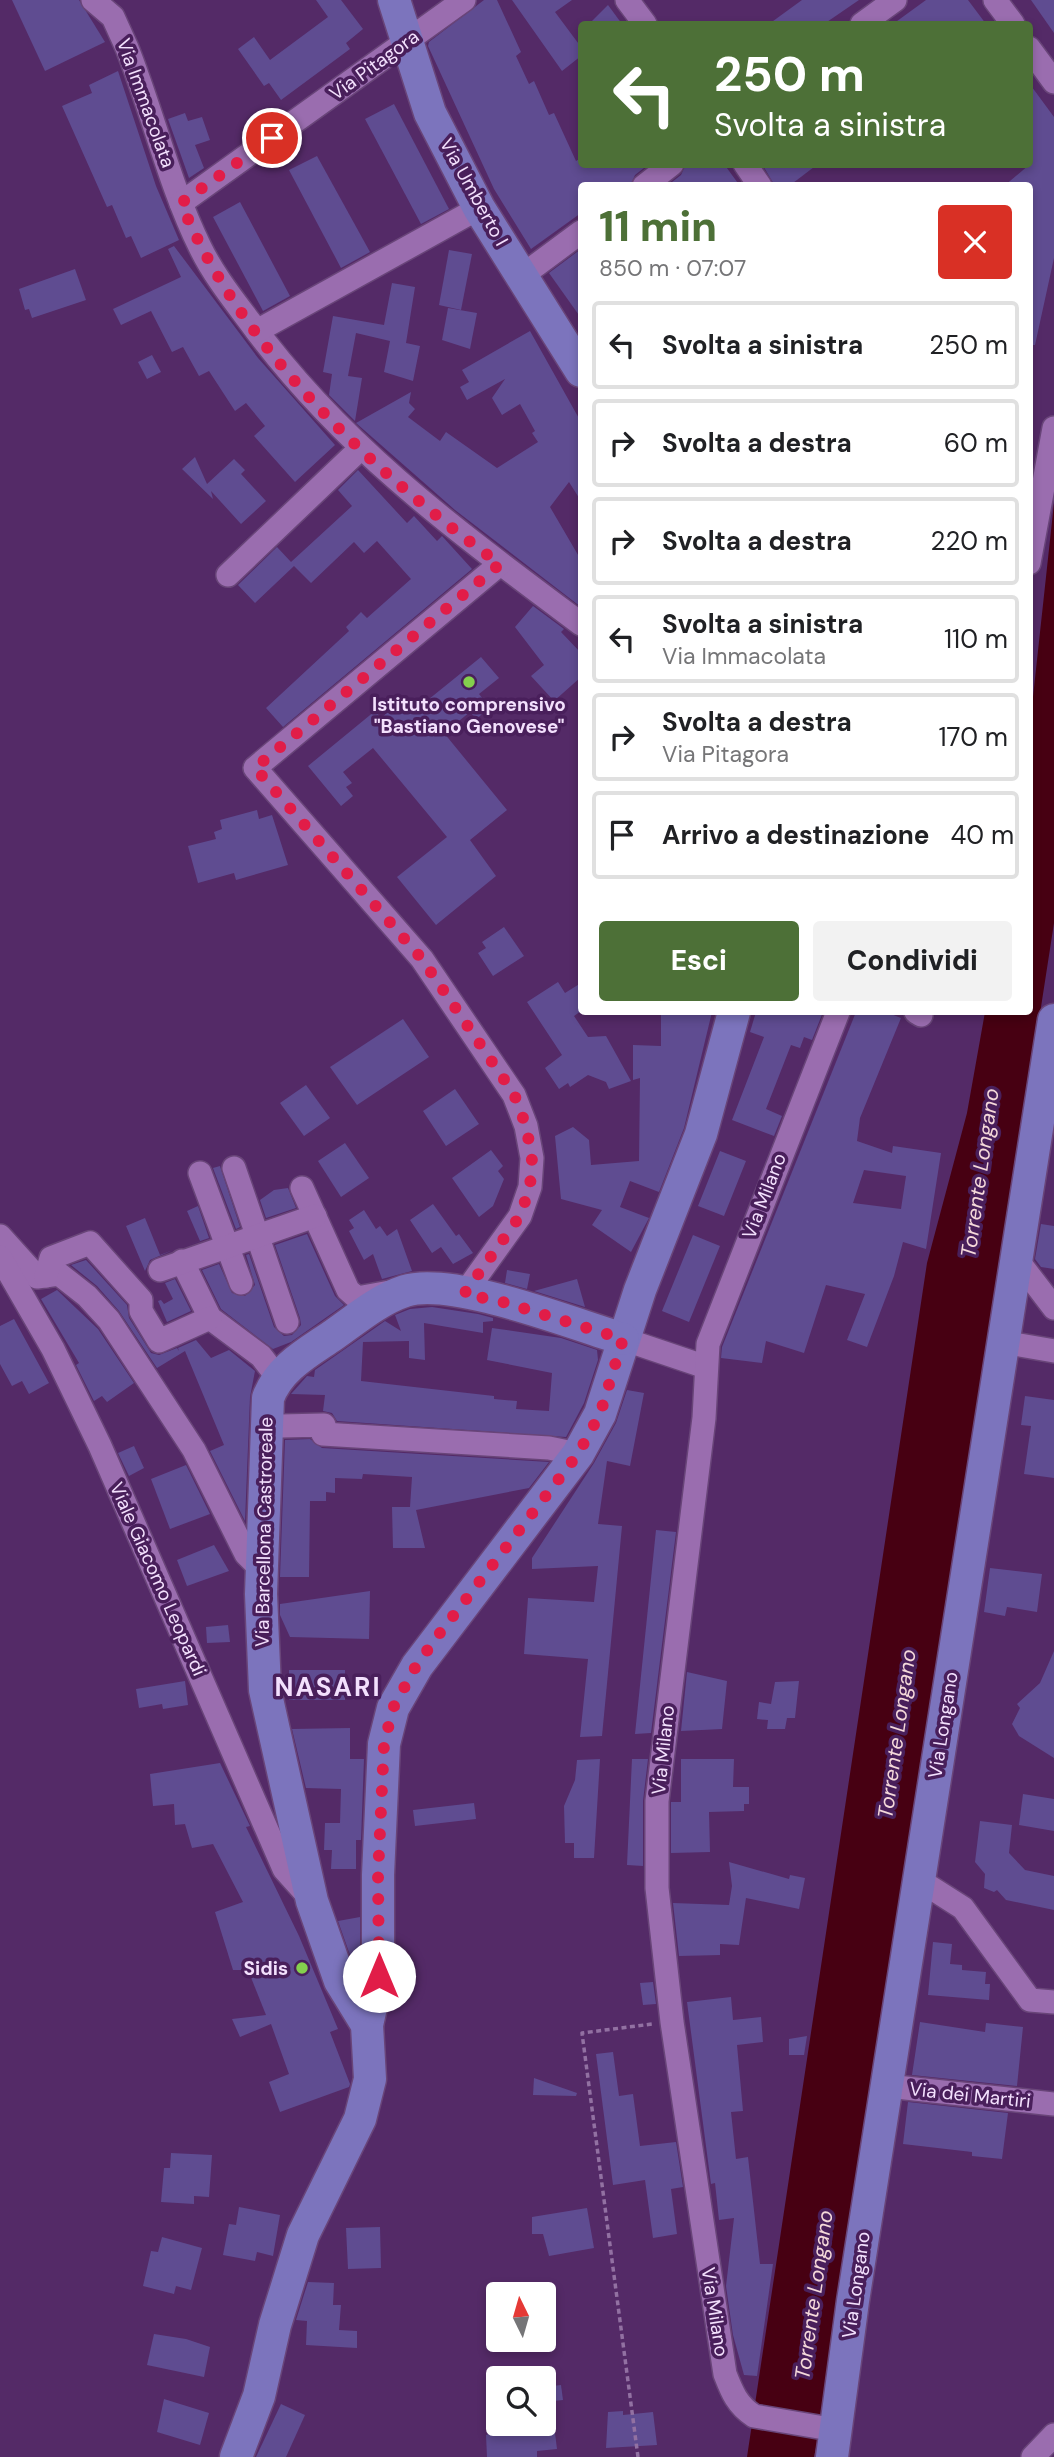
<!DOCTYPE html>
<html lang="it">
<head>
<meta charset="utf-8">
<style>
  body { margin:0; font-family:"DM Sans",sans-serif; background:#f2f2f2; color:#202124; height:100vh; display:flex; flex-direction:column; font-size:26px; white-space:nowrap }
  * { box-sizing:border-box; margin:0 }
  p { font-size:23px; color:#757577 }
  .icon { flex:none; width:38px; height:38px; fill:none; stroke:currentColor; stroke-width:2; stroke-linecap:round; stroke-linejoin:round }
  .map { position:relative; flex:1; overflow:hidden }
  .details { position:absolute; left:578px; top:182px; width:455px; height:833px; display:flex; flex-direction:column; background:#fff; border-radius:7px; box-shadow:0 4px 10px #0003 }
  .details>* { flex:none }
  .guide { position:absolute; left:578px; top:21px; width:455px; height:147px; border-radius:7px; box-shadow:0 4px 10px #0003; background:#4d7037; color:#fff; overflow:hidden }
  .needle { width:46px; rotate:355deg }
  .fabs { position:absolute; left:486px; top:2282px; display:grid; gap:14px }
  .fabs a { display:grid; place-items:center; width:70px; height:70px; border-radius:7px; background:#fff; box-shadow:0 4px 10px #0003; font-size:35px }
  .pin { position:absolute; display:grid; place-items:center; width:60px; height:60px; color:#fff; margin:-30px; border:4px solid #fff; border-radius:50%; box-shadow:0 2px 7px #0007 }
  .me { position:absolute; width:77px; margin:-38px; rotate:0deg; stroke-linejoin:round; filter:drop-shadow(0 0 5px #0008) }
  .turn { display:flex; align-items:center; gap:24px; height:147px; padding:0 21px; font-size:32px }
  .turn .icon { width:91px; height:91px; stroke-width:2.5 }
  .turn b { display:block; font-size:49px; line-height:60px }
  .round { display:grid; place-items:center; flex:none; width:74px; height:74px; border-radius:7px; background:#f2f2f2 }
  .overview { display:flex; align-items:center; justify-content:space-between; height:119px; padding:0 21px }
  h1 { font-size:42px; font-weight:800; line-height:52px; color:#4d7037 }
  .primary-button { display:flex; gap:14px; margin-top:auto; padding:14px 21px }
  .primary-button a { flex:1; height:80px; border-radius:7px; background:#4d7037; color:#fff; font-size:28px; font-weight:800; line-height:80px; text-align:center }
  .primary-button a+a { background:#f2f2f2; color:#202124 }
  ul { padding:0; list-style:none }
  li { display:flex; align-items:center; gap:21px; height:88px; margin:0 14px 10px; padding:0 7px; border:4px solid #e0e0e0; border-radius:7px }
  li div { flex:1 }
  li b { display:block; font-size:26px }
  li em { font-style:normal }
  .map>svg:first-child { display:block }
  .water { fill:#470012 }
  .building { fill:#5f4c91; fill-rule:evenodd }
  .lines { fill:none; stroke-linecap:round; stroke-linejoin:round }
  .street-casing { stroke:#694579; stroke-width:26 }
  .secondary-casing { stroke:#694579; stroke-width:35 }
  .path { stroke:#9271a2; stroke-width:3.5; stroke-dasharray:5 3.5; stroke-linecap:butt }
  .street { stroke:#9a6daf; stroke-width:23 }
  .secondary { stroke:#7c74bd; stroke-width:32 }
  .route { stroke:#e11d48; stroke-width:12; stroke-dasharray:0 21.6 }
  .poi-dot { fill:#84d04e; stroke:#491f5b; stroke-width:2.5 }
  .labels { text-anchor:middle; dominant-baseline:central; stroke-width:7; stroke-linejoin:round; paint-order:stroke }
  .street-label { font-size:19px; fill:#f3e0fd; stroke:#491f5b }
  .poi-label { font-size:19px; font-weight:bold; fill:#f3e0fd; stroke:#491f5b }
  .water-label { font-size:21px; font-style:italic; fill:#f5d9da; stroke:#491f5b }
  .district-label { font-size:26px; font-weight:bold; letter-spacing:2px; fill:#f3e0fd; stroke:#491f5b }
</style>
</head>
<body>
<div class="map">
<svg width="1054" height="2457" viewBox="0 0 1054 2457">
  <rect width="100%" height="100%" fill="#542a67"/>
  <!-- water -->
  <polygon class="water" points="1054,503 1054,923 824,2410 814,2457 747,2457 927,1263 967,1113 985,1012 1029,1012 1029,734"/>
  <!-- building -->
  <g class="building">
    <polygon points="12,0 79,0 105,42 45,71"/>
    <polygon points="316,0 341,0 363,29 346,43 350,49 281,100 269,83 264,86 238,49 254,37 270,60 328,17"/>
    <polygon points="484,0 497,0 521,52 516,56 529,84 534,81 549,115 554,113 576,161 581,158 581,164 649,164 635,175 630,186 581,186 581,213 531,249 494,189 428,46 429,42"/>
    <polygon points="512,0 572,0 555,12 581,47 581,56 562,71"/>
    <polygon points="802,0 859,0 824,24 769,24"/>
    <polygon points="926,0 968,0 986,24 893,24"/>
    <polygon points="1031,0 1054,0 1054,33"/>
    <polygon points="608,5 622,24 589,24"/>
    <polygon points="118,71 156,186 179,240 141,258 131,236 126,238 112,205 107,207 62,106 92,93 89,85"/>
    <polygon points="1029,83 1054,117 1054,258 1035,345 1029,345 1029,186 1004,186 1029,165"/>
    <polygon points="394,104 449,209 421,224 365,119"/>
    <polygon points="185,113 188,121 202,117 210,140 195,145 204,168 189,178 168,119"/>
    <polygon points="317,156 370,252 341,268 289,170"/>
    <polygon points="686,164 724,164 740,186 667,186 681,175"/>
    <polygon points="762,164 818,164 789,186 775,186"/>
    <polygon points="240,202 290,296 263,311 213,217"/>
    <polygon points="174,246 258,358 335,445 295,482 254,436 265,426 246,403 235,411 209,371 199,376 183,347 172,352 151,311 121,325 113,309 181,277 168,249"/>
    <polygon points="581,249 581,318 549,273"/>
    <polygon points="449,250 472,254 461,310 439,305"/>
    <polygon points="75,269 86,300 32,318 29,309 25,310 19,289"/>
    <polygon points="392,283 415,287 406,343 420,346 413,381 384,372 390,341 356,333 348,376 362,378 355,421 329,395 332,374 323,372 333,316 384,325"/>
    <polygon points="448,308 477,313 470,349 442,340"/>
    <polygon points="530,331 581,422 581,501 569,482 550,507 581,560 581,607 455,510 356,423 411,392 409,403 415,409 408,417 440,441 446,432 497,468 538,442 532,433 535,431 520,404 502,415 492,398 505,379 467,400 460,387 469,382 462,370"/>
    <polygon points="152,355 161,372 147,379 138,362"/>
    <polygon points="195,457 207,484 234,459 245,470 241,474 266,501 241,524 211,491 213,499 182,469"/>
    <polygon points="358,470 407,523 414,516 437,541 442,536 472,569 283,727 266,708 349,631 346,627 361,612 367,618 411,579 377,541 364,553 354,542 311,583 294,566 255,603 238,585 277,547 291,562 352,506 338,490"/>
    <polygon points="533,606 564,629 561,632 581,653 581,677 554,701 531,676 544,665 515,627"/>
    <polygon points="481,657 499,678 479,694 490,708 476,719 470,712 444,733 507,810 470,840 496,876 436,925 397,877 447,837 373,748 343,772 352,783 346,787 353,796 341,806 308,766 375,711 381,718 403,699 413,712"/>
    <polygon points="257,810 259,819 272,815 288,865 236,880 234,873 198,883 188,846 216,839 214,832 222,829 220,820"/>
    <polygon points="504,927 524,956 493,976 478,953 486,948 482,942"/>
    <polygon points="558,982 565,993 581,983 581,1011 574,1016 588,1037 606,1036 631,1081 609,1089 606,1082 588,1075 570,1087 568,1083 559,1089 545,1068 562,1055 527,1002"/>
    <polygon points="661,1012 712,1012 684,1128 659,1192 630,1181 620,1207 649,1218 631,1252 592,1225 602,1210 561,1199 555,1136 573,1127 589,1140 591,1165 639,1161 640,1078 633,1080 633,1045 661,1046"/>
    <polygon points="756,1012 823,1012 812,1040 804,1037 800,1048 791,1045 766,1109 782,1116 774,1136 732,1120 764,1037 750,1032"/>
    <path d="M 856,1012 L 886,1012 L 901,1018 L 860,1118 L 857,1141 L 892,1153 L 893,1146 L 941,1153 L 926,1249 L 903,1242 L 894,1276 L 867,1347 L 847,1340 L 865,1294 L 826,1285 L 804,1353 L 766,1341 L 762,1363 L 721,1358 L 722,1347 ZM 864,1170 L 906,1176 L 901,1209 L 853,1203 Z"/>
    <polygon points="403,1019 429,1057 357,1105 330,1067"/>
    <polygon points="306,1085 330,1118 304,1136 280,1103"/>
    <polygon points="455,1089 479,1124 446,1146 423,1111"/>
    <polygon points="345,1143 369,1178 341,1197 318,1161"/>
    <polygon points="491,1150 503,1166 498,1171 504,1179 493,1206 479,1217 452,1178"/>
    <polygon points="720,1151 746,1161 724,1216 698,1206"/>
    <polygon points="220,1166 240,1227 236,1229 213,1168"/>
    <polygon points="288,1188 296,1208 266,1218 260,1200 274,1190"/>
    <polygon points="433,1204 456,1236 459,1234 473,1253 453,1264 441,1247 432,1253 410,1220"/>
    <polygon points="198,1206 209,1238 183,1247 200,1241 187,1211"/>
    <polygon points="364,1210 376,1229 380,1226 387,1236 397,1229 412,1271 382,1279 373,1254 364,1260 349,1231 354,1228 349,1220"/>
    <polygon points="145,1218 160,1255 173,1250 150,1260 145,1271 126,1226"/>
    <polygon points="1041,1224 1054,1226 1054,1269 1041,1267 1035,1259"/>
    <polygon points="307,1234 335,1296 344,1305 291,1342 273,1349 221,1309 202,1270 219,1264 232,1293 245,1296 255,1285 246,1255 249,1254 274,1327 284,1336 292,1335 301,1325 300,1318 275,1245"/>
    <polygon points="693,1235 720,1246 689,1322 662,1311"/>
    <polygon points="86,1260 127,1305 129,1318 151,1353 159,1355 177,1348 179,1351 178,1348 196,1340 211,1358 229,1350 255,1371 250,1397 245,1521 210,1451 224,1445 185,1351 157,1368 119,1311 97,1286 71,1265"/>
    <polygon points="507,1270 530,1274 527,1289 505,1283"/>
    <polygon points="175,1279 191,1311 167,1322 158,1301 161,1300 164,1304 173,1299 165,1283"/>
    <polygon points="577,1279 585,1307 534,1291"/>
    <polygon points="57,1290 98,1329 134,1383 107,1402 102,1396 94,1401 76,1365 79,1363 41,1299"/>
    <polygon points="432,1307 478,1314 493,1318 493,1321 483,1322 483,1333 424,1323 425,1360 409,1358 409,1341 363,1342 361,1381 494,1396 494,1399 517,1401 516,1409 549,1411 552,1373 487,1360 492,1328 561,1338 597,1350 598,1360 584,1403 566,1437 337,1421 332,1413 323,1411 325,1395 291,1394 307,1376 314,1377 315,1370 385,1321 401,1331 395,1315 410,1309"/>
    <polygon points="14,1319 49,1383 29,1394 22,1381 12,1386 0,1364 0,1326"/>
    <polygon points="627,1390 644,1393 630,1466 607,1461 598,1524 622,1526 602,1736 580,1737 588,1659 524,1654 528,1598 594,1602 598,1566 532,1569 532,1558 594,1463 616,1423"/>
    <polygon points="1025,1396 1054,1400 1054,1478 1024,1474 1031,1426 1021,1425"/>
    <polygon points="310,1439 322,1448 549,1462 529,1488 416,1510 425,1548 393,1548 392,1507 410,1507 412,1477 363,1474 362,1479 335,1478 335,1493 326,1492 326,1501 310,1501 309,1577 280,1577 285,1440"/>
    <polygon points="134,1446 144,1468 129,1476 118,1453"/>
    <polygon points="186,1465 210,1514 170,1529 151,1479"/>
    <polygon points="656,1530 676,1532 651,1733 635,1734"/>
    <polygon points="214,1545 229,1571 187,1586 177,1560"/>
    <polygon points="990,1568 1042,1574 1037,1612 1007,1607 1005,1616 984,1612"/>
    <polygon points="370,1591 369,1639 290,1637 280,1615 280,1604"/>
    <polygon points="228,1625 230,1642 207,1643 206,1627"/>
    <polygon points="1054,1651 1054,1758 1019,1736 1012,1724 1020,1708 1017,1704 1040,1683"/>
    <rect x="289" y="1670" width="56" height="30"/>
    <polygon points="687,1672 727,1681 722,1729 681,1731"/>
    <polygon points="185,1681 188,1705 163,1709 162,1704 139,1708 136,1689"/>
    <polygon points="799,1681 795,1718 787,1718 785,1729 767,1729 768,1720 757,1719 759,1702 771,1704 775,1682"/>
    <polygon points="350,1728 350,1759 364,1759 361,1840 356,1840 356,1869 331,1869 332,1850 324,1850 325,1823 340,1823 341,1789 306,1788 292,1729"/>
    <polygon points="600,1759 594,1858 574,1858 574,1843 565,1843 564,1806 575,1780 577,1760"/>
    <polygon points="632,1759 648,1759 643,1801 643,1866 627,1865"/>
    <polygon points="681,1759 734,1759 733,1787 749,1787 749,1804 744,1804 744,1811 709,1812 710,1852 671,1853 671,1802 681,1802"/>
    <polygon points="220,1763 250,1826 246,1827 299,1936 338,2029 330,2032 350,2084 349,2087 280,2112 269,2082 289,2074 271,2024 240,2037 232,2019 266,2015 248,1970 233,1970 215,1912 243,1902 213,1844 192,1848 185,1824 175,1825 174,1804 153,1806 150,1774"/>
    <polygon points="1023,1794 1054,1799 1054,1831 1019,1825"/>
    <polygon points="474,1803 476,1819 415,1826 413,1810"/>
    <polygon points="980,1821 1012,1825 1009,1853 1025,1870 1054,1876 1054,1910 1006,1900 997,1890 994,1892 984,1888 985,1874 975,1862"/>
    <polygon points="729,1862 789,1879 790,1875 805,1878 799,1909 746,1898 739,1945 720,1944 720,1955 679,1956 673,1903 729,1905 732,1886"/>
    <polygon points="360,1917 360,1969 355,1969 338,1921"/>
    <polygon points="933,1942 952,1944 950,1964 962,1965 962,1970 986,1972 985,1984 990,1984 989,2000 928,1995"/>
    <polygon points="653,1982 656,2004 643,2005 640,1983"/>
    <polygon points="731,1997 733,2020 761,2017 763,2042 737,2045 743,2111 731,2112 736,2159 748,2157 760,2264 773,2264 757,2376 744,2375 733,2335 726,2286 734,2218 719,2220 715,2183 711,2184 687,2002"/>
    <polygon points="920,2022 985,2032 986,2023 1023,2027 1017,2086 912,2075"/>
    <polygon points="807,2036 804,2055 789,2055 789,2039"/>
    <polygon points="613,2052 619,2096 633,2094 640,2146 676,2142 683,2187 671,2189 677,2234 653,2238 645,2180 613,2185 596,2054"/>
    <polygon points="534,2078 577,2093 576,2096 533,2095"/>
    <polygon points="908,2102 1008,2113 1002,2159 972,2156 972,2152 903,2144"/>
    <polygon points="171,2153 212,2155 209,2197 194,2196 194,2204 161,2202 164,2168 170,2168"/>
    <polygon points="239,2207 280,2215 273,2256 257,2252 255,2261 223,2255 229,2224 236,2225"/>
    <polygon points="587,2208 594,2248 549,2256 543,2234 532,2234 532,2217"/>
    <polygon points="380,2227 381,2268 348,2269 346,2228"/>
    <polygon points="162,2237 202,2248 191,2290 176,2286 174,2294 143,2286 151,2251 158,2252"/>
    <polygon points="308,2282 334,2283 333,2305 341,2305 339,2330 357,2331 357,2348 306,2345 307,2321 296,2320"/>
    <polygon points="154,2334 186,2339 210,2347 204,2377 147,2365"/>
    <polygon points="561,2385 563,2400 544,2402 544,2387"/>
    <polygon points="164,2399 209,2413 200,2445 157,2432"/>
    <polygon points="281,2404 305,2415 286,2457 256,2457"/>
    <polygon points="623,2411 623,2415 653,2412 657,2445 606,2448 608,2412"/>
    <polygon points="490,2424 546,2424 547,2433 555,2433 557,2449 537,2451 537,2457 487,2457 486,2435 491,2433"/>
  </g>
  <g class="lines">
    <!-- street casing -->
    <g class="street-casing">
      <g id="street">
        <path d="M 93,0 L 113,17 L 127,48 C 153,113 169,184 200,247 C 213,274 232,298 250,322 C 341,447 458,532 581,624"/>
        <polyline points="627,0 645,24"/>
        <polyline points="995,0 1013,24"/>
        <polyline points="862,24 895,0"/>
        <polyline points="1029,48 1054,82"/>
        <polyline points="745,164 760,186"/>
        <polyline points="644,186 672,164"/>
        <polyline points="181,203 464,0"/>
        <polyline points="523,275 581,232"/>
        <polyline points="257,331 479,208"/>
        <polyline points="1029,563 1054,428"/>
        <polyline points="228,575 361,448"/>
        <polyline points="916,1012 921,1015"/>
        <polyline points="234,1168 287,1322"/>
        <polyline points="200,1173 241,1283"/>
        <polyline points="302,1188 348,1290 357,1298 390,1292"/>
        <polyline points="0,1236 37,1277 59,1274 87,1296 109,1320 194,1450 246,1554 262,1570"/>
        <polyline points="0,1257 53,1349 100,1446 284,1869 310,1898"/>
        <polyline points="1015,1257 1054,1308"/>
        <polyline points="182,1261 210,1318 261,1356 278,1378"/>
        <polyline points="160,1270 315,1216"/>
        <polyline points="46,1276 51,1258 90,1243 141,1300 141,1311 159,1341 210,1318"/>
        <polyline points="464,1294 520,1216 530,1187 532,1158 526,1126 514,1095 422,959 255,768 500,564"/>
        <polyline points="623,1339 706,1367"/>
        <polyline points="1002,1342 1054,1351"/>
        <polyline points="281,1426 324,1425 323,1434 549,1448 578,1454"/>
        <polyline points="919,1880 963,1908 1030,2000 1054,2002"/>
        <polyline points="887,2086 1054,2104"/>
        <path d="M 836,2430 L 754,2416 C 737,2405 732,2392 725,2374 L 672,2022 L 657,1888 L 657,1801 L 704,1418 L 708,1344 L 838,1012"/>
        <polyline points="1033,2457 1054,2435"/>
      </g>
    </g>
    <!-- secondary casing -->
    <g class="secondary-casing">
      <g id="secondary">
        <polyline points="394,0 430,113 479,208 581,371"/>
        <polyline points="367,2025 378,1976 378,1875 384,1744 393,1708 417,1666 578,1454 600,1414 640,1290 701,1134 734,1012"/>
        <path d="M 236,2457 L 259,2396 L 275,2325 L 303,2235 L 360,2119 L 370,2079 L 367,2025 L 340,1981 L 312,1901 L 265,1690 L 261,1594 L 268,1398 C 279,1368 307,1353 332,1336 C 355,1320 378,1300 405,1291 C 453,1276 573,1324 623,1339"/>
        <polyline points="832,2457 853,2301 1054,1020"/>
      </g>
    </g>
    <!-- path -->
    <polyline class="path" points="638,2457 582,2033 652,2024"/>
    <!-- street -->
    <use href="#street" class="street"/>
    <!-- secondary -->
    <use href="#secondary" class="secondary"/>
  </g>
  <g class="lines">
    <!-- route -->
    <path class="route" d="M 272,138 L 181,203 C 243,352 372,471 500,564 L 255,768 L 422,959 L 514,1094 L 526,1126 L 532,1158 L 530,1187 L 520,1216 L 464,1294 L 503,1302 L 623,1339 L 600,1414 L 578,1454 L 440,1633 L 416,1666 L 393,1708 L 384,1744 L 378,1875 L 379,1976"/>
  </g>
  <!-- markers -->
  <g class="poi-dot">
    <circle cx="469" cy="682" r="7"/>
    <circle cx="302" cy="1968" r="7"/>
  </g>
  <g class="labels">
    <!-- street labels -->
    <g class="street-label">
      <text transform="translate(374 65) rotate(-36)">Via Pitagora</text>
      <text transform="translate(146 103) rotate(70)">Via Immacolata</text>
      <text transform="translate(474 192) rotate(61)">Via Umberto I</text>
      <text transform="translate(764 1196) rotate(-69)">Via Milano</text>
      <text transform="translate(264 1532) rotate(-89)">Via Barcellona Castroreale</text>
      <text transform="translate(158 1579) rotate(66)">Viale Giacomo Leopardi</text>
      <text transform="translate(943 1725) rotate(-81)">Via Longano</text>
      <text transform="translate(663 1750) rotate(-84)">Via Milano</text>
      <text transform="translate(970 2095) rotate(6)">Via dei Martiri</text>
      <text transform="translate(856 2285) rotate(-82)">Via Longano</text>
      <text transform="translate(715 2312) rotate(81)">Via Milano</text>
    </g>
    <!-- poi labels -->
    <g class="poi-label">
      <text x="469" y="704">Istituto comprensivo<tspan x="469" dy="22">"Bastiano Genovese"</tspan></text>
      <text x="288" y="1968" text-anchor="end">Sidis</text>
    </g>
    <!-- water labels -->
    <g class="water-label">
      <text transform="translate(980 1173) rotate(-82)">Torrente Longano</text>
      <text transform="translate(897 1734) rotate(-82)">Torrente Longano</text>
      <text transform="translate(814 2295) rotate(-82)">Torrente Longano</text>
    </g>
    <!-- district labels -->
    <g class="district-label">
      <text x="328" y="1687">NASARI</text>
    </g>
  </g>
</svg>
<div class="fabs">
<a><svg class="needle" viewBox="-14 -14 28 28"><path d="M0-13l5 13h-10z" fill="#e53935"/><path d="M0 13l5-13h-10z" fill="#757577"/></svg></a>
<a><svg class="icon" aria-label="search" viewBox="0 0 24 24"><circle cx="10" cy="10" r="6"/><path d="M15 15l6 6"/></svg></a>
</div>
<div class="pin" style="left:272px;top:138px;background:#d93025"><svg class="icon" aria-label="arrive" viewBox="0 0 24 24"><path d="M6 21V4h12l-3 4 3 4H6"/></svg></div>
<svg class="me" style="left:379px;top:1976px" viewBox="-20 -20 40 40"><circle r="19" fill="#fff"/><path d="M0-13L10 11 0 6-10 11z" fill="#e11d48"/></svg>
<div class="guide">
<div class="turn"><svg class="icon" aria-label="left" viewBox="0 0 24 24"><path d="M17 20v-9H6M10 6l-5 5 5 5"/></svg><div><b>250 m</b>Svolta a sinistra</div></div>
</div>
<section class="details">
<div class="overview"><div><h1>11 min</h1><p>850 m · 07:07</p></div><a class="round" style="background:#d93025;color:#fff"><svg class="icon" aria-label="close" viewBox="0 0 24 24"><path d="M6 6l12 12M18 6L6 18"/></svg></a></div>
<ul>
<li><svg class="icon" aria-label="left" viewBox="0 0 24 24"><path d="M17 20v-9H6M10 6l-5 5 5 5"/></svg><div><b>Svolta a sinistra</b></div><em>250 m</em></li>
<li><svg class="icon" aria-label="right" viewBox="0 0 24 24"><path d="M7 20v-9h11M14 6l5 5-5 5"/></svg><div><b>Svolta a destra</b></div><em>60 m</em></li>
<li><svg class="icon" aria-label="right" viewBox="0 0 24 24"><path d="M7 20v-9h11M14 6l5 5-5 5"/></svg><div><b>Svolta a destra</b></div><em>220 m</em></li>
<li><svg class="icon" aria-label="left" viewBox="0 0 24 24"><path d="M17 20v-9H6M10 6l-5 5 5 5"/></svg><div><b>Svolta a sinistra</b><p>Via Immacolata</p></div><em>110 m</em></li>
<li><svg class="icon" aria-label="right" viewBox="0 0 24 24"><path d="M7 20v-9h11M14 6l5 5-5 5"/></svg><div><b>Svolta a destra</b><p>Via Pitagora</p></div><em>170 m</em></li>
<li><svg class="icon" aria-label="arrive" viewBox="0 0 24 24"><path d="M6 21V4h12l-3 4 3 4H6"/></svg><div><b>Arrivo a destinazione</b></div><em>40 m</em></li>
</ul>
<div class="primary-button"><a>Esci</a><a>Condividi</a></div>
</section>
</div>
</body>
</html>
